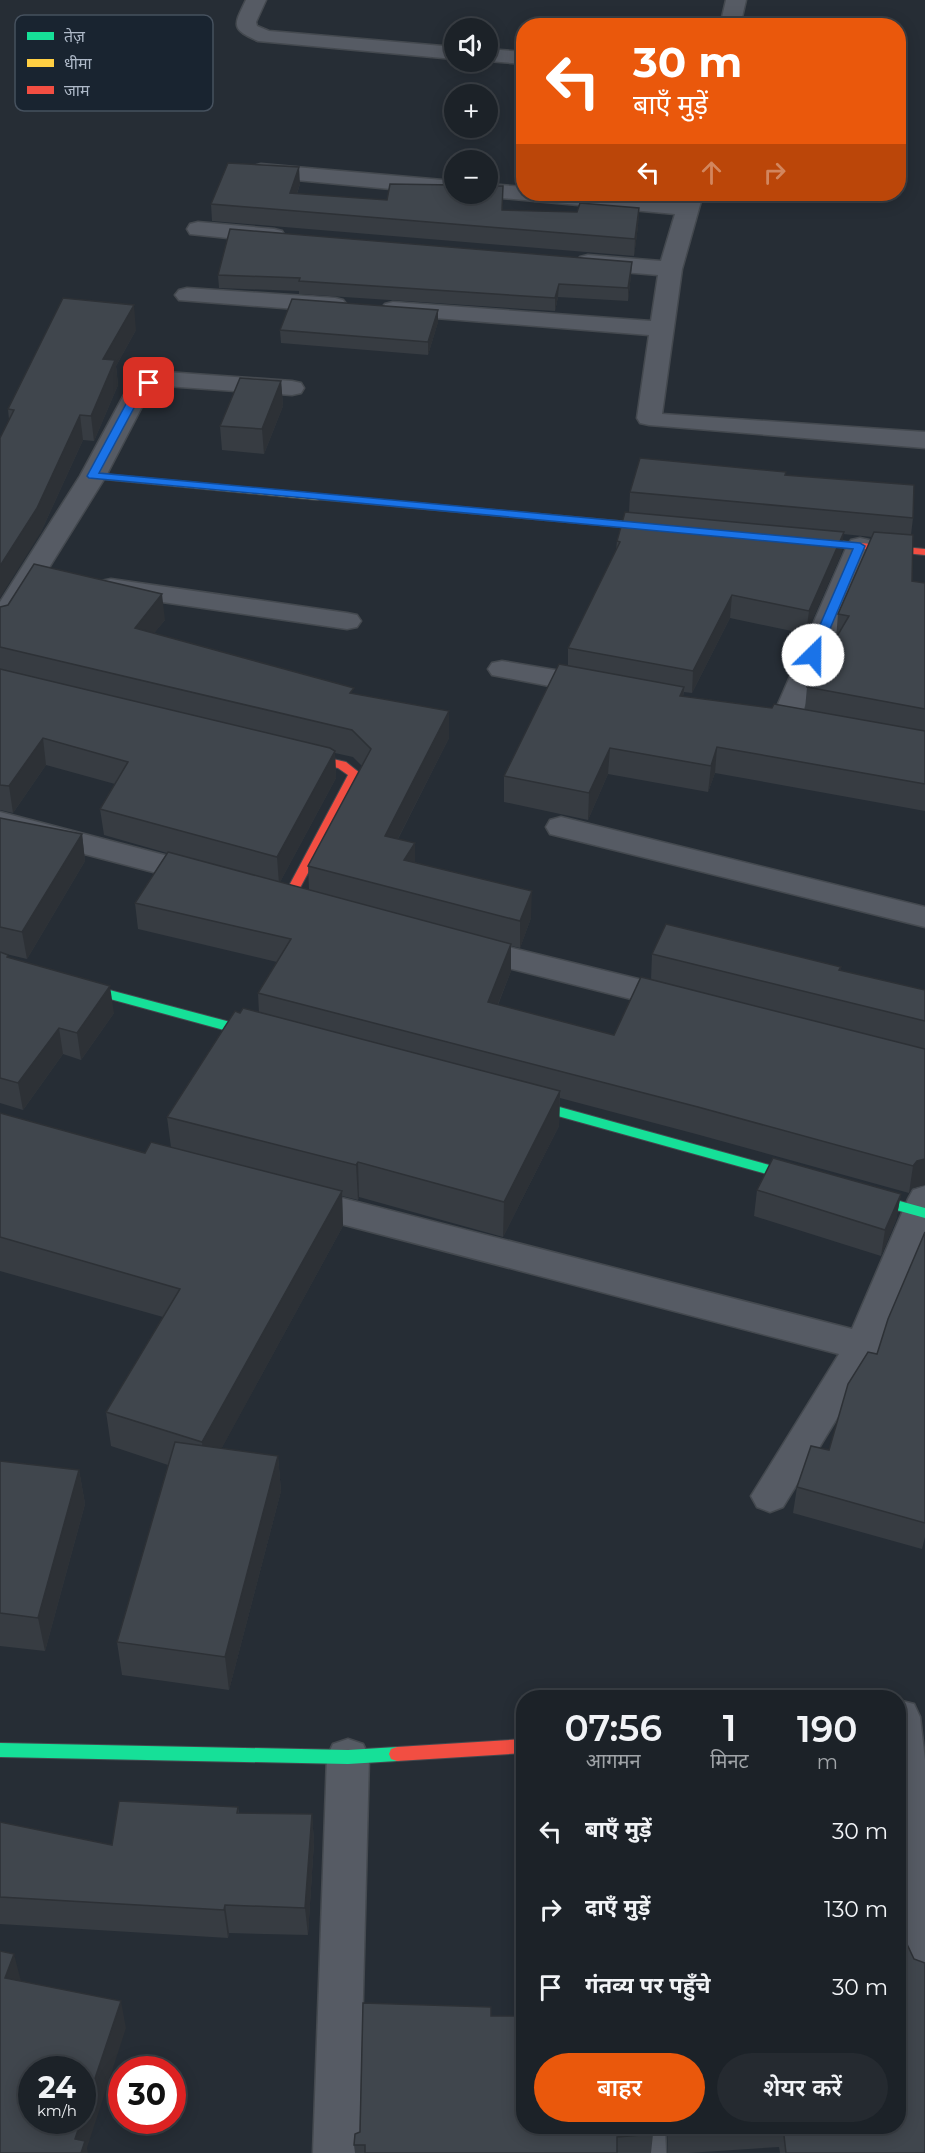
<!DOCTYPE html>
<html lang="hi">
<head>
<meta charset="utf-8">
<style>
  body { margin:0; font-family:Montserrat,"Noto Sans Devanagari",sans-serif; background:#252a30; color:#f1f3f6; height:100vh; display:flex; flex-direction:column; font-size:22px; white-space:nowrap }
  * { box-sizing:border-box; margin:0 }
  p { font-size:20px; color:#a0a4a8 }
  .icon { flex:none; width:33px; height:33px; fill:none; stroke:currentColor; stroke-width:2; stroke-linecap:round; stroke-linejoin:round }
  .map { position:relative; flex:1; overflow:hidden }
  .drawer { position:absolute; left:516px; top:1690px; width:390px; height:444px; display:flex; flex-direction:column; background:#1c2228; border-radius:24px; box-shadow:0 3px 15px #0003,0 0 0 2px #3a3f45 }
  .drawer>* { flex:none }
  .guide { position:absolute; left:516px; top:18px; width:390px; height:183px; border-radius:24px; box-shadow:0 3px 15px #0003,0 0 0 2px #3a3f45; background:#ea580c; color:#fff; overflow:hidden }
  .tools { position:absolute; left:444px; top:18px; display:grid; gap:12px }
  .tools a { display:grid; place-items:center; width:54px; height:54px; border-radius:50%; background:#1c2228; box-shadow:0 3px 15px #0003,0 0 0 2px #3a3f45; font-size:30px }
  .speed { position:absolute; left:18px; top:2056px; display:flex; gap:12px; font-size:30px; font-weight:700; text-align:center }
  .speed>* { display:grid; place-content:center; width:78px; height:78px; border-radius:50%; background:#1c2228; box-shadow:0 3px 15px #0003,0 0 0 2px #3a3f45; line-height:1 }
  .speed small { font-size:15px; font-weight:400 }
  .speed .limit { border:9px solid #d22; background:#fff; color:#111 }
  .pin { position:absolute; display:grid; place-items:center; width:51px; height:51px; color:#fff; margin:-26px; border-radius:12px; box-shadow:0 3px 9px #0006 }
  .me { position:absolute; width:66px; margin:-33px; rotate:23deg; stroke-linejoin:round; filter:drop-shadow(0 0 4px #0008) }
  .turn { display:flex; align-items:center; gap:21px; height:126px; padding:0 18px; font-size:27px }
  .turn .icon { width:78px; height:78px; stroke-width:2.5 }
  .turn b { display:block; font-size:42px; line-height:51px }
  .lanes { display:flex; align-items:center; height:57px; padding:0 18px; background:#0003; justify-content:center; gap:30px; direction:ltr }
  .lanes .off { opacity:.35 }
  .eta { display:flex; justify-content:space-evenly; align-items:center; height:102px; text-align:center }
  .eta b { font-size:36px; font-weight:600; line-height:42px }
  .primary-button { display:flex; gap:12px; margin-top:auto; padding:12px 18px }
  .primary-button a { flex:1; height:69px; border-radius:36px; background:#ea580c; color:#fff; font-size:24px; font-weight:600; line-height:69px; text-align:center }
  .primary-button a+a { background:#252a30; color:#f1f3f6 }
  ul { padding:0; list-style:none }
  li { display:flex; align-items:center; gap:18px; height:78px; padding:0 18px }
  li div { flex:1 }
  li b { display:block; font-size:22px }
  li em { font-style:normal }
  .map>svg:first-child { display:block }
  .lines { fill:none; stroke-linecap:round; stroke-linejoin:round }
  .street-casing { stroke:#44494f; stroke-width:3 }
  .fast-casing { stroke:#44494f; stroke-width:2 }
  .slow-casing { stroke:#44494f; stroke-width:2 }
  .jam-casing { stroke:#44494f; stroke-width:2 }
  .street { fill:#565b64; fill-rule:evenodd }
  .fast { fill:#16e098; fill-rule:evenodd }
  .slow { fill:#ffcf43; fill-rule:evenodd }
  .jam { fill:#f24e42; fill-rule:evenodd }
  .wall { fill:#373c42; fill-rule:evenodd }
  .shaded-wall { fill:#2d3136 }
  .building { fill:#40464d; stroke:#2d3136; stroke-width:1.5 }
  .route { fill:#1a73e8; stroke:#114b97; stroke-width:1.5 }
  .key { fill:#192430; stroke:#46515e; stroke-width:1.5 }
  .key-label { font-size:16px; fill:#aeb9c8 }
</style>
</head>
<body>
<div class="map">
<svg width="925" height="2153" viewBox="0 0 925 2153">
  <rect width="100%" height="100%" fill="#262d35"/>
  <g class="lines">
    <!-- street casing -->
    <g class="street-casing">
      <g id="street">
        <path d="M 246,0 L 266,0 L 256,22 L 257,26 L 269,31 L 454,47 L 454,59 L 258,41 C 230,29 234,25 246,0 Z"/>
        <polygon points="726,0 746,0 740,26 720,26"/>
        <polygon points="488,49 524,52 524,64 488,61"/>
        <polygon points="261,164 454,181 454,194 459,194 454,195 253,176 250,171 253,166"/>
        <polygon points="488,184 524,187 524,194 596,194 679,201 681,194 703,194 682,269 662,414 925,432 925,448 649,425 640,423 637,418 649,335 385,314 381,309 385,304 393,302 651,321 658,275 588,269 580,267 576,262 580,257 588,255 661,261 675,214 480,196 479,194 488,194"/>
        <polygon points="198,222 274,229 282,231 285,236 282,241 274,243 190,234 187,229 190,224"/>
        <polygon points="187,288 335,298 343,300 347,305 343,310 335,312 179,300 175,295 179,290"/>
        <polygon points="166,372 292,381 301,383 304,388 301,393 292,395 166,386 148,395 106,476 14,624 10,630 0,632 0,602 80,476 126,391 140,378"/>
        <polygon points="860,538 869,540 873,546 799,720 795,726 785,729 775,726 771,720 847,546 851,540"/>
        <polygon points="111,579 347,613 357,615 361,621 357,627 347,629 101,593 98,587 101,581"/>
        <polygon points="502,661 596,677 606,680 610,686 606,692 596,695 492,675 488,669 492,663"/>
        <polygon points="0,812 214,868 218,875 214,882 203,885 0,832"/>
        <polygon points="561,817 925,907 925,927 550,834 546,827 550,820"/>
        <polygon points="467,937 679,989 690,992 695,1000 690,1008 679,1011 456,955 451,948 456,941"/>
        <polygon points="925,1186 925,1241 881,1346 783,1507 770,1512 757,1507 751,1496 839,1354 299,1213 287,1209 282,1200 287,1191 299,1187 852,1329 908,1199 913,1190"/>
        <polygon points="898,1700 914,1704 920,1717 925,1760 925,1985 909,1979 903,1964 898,1916"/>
        <polygon points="348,1739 363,1744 369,1757 359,2153 313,2153 327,1757 333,1744"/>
        <polygon points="619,2127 665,2127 666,2153 620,2153"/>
      </g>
    </g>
    <!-- fast casing -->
    <g class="fast-casing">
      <g id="fast">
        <polygon points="318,494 664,525 669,528 664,531 314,499 314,495"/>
        <polygon points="0,961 268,1032 275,1037 268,1042 0,969"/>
        <polygon points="516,1095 925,1208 925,1218 511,1103 509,1100 511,1097"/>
        <polygon points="0,1743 348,1750 397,1747 403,1749 405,1754 403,1759 397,1761 348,1764 0,1757"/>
      </g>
    </g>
    <!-- slow casing -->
    <g class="slow-casing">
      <polygon id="slow" points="93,473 318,494 323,497 318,500 89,478 89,474"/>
    </g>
    <!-- jam casing -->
    <g class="jam-casing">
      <g id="jam">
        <polygon points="796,537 925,549 925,555 792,542 792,538"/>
        <polygon points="293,750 346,762 361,774 294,899 288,903 282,899 348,775 338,768 289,757 287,754"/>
        <polygon points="524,1739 524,1753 397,1761 391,1759 389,1754 391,1749 397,1747"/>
      </g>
    </g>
    <!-- street -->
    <use href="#street" class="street"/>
    <!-- fast -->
    <use href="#fast" class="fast"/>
    <!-- slow -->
    <use href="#slow" class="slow"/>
    <!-- jam -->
    <use href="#jam" class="jam"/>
  </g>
  <!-- wall -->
  <g class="wall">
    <polygon points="300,184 297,194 503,210 577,212 639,208 638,226 634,256 212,221 211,204"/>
    <polygon points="218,275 631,275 628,301 558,297 555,311 299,294 299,291 219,288"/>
    <polygon points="438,310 438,322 428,355 281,343 280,330"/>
    <polygon points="136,330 116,366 118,385 94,441 83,440 40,534 9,420 8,409"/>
    <polygon points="281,381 283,406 264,454 222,450 220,426"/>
    <path d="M 785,475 L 913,518 L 911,535 L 912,581 L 925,583 L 925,811 L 715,773 L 708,792 L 608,774 L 588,820 L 504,802 L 504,776 L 568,666 L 568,648 L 616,550 L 617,541 L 629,512 L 630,492 ZM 843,534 L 872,537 L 838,614 L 836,639 L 807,687 L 805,709 L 772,708 L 683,696 L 684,692 L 692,693 L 730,618 L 806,634 L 841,554 Z"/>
    <path d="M 0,607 L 165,620 L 154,633 L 355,694 L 449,738 L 398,839 L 415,843 L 415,862 L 531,918 L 520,948 L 511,946 L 511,971 L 498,1005 L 614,1035 L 651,980 L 652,954 L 841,967 L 840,971 L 925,990 L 925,1049 L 809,1020 L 925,1049 L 925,1185 L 912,1188 L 909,1193 L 696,1134 L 560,1098 L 559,1126 L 503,1237 L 359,1197 L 358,1200 L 342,1196 L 343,1226 L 221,1449 L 278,1456 L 281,1491 L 229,1690 L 122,1675 L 117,1642 L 168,1465 L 111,1446 L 106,1412 L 163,1317 L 0,1271 L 0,1113 L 145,1153 L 171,1147 L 167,1117 L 240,1013 L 259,1013 L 258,993 L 277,962 L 138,929 L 135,903 L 167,853 L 104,835 L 100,809 L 115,784 L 46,765 L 13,813 L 0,810 ZM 335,753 L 353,757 L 362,766 L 308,866 L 309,890 L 280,882 L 336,778 Z"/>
    <polygon points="0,818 82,834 85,861 27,959 2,953 9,958 114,1013 81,1060 63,1054 23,1110 0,1103"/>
    <polygon points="757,1190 901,1194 896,1220 881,1256 754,1216"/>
    <polygon points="925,1232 925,1537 922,1549 793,1513 797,1487 829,1450 877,1354"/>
    <polygon points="0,1461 79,1470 85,1504 45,1651 0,1646"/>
    <polygon points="238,1807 239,1813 312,1814 314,1842 308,1935 229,1933 228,1938 0,1924 0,1822 112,1845"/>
    <polygon points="901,1894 925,2153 780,2153 779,2147 688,2153 668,2153 667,2127 898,2127"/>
    <polygon points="491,2016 620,2134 653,2134 651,2153 355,2153 354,2145 360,2132"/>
  </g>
  <!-- shaded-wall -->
  <g class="shaded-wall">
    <polygon points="299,167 300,184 291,210 290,193"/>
    <polygon points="639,208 638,226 634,256 635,239"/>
    <polygon points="632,262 631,275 628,301 628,288"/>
    <polygon points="559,284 558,297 555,311 555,298"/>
    <polygon points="134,305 136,330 116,366 118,385 94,441 91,416 103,359"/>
    <polygon points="438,310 438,322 428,355 428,342"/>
    <polygon points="281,381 283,406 264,454 262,429"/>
    <polygon points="80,415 83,440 40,534 0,598 0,566"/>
    <polygon points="844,532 841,554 806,634 809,611"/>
    <polygon points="162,594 165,620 137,654 135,628"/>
    <polygon points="732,595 730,618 692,693 693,671"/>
    <polygon points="684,687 682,713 680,696"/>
    <polygon points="449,711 449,738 386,862 385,836"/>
    <polygon points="43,738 46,765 13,813 9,786"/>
    <polygon points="717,747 715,773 708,792 711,766"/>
    <polygon points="610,748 608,774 588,820 589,793"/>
    <polygon points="335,751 336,778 279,884 277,857"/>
    <polygon points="82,834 85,861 27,959 22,932"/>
    <polygon points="415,843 415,869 404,860"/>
    <polygon points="532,891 531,918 520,948 520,921"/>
    <polygon points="511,944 511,971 488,1029 488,1002"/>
    <polygon points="110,986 114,1013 81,1060 77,1033"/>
    <polygon points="59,1028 63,1054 23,1110 18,1083"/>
    <polygon points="560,1091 559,1126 503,1237 504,1202"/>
    <polygon points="925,1159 925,1185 912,1188 909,1193 913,1166 917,1161"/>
    <polygon points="358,1162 359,1197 358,1200 356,1165"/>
    <polygon points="342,1191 343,1226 206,1477 202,1442"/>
    <polygon points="901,1194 896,1220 881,1256 885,1230"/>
    <polygon points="278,1456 281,1491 229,1690 225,1657"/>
    <polygon points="79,1470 85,1504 45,1651 38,1618"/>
    <polygon points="312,1814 314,1842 308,1935 305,1908"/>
    <polygon points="225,1905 229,1933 228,1938 224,1910"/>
    <polygon points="14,1954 21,1981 5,1978"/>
    <polygon points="121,2001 126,2028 87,2148 88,2153 79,2153 75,2139 81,2121 82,2121 82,2117"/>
  </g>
  <!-- building -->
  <g class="building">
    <polygon points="228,163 299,167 290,193 387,200 390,184 454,185 454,194 488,194 488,186 503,186 502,210 577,212 580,203 639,208 635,239 211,204"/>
    <polygon points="230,229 632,262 628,288 559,284 555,298 299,281 300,278 218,275"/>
    <polygon points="63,298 134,305 103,359 115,360 91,416 80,415 37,508 0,566 0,438 14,410 8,409"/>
    <polygon points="292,299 438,310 428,342 280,330"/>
    <polygon points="240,378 281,381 262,429 220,426"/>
    <polygon points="640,458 786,472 785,475 914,485 913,518 630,492"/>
    <polygon points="625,512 844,532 809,611 732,595 693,671 568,648 620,542 617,541"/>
    <polygon points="874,532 913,535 912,581 925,583 925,709 807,687 849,616 838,614"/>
    <polygon points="34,564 162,594 135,628 354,688 350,693 449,711 385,836 415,843 404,860 532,891 520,921 308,866 371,749 352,730 0,647 0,607 8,605"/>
    <polygon points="559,664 684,687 680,696 772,708 774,704 925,731 925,784 717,747 711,766 610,748 589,793 504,776"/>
    <polygon points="0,669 330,748 335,751 277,857 100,809 128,762 43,738 9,786 0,785"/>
    <polygon points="0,818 82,834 22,932 0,927"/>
    <polygon points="168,852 511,944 488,1002 614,1035 641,977 925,1049 925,1159 917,1161 913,1166 698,1107 258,993 291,939 135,903"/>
    <polygon points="666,924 841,967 839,970 925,990 925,1021 652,954"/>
    <polygon points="0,952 8,955 7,957 110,986 77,1033 59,1028 18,1083 0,1078"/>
    <polygon points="243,1008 560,1091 504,1202 358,1162 356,1165 167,1117 235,1011 240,1013"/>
    <polygon points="0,1113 145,1153 151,1142 342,1191 202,1442 106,1412 180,1289 0,1237"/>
    <polygon points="773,1158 901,1194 885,1230 757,1190"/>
    <polygon points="925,1232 925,1523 797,1487 811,1446 829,1450 848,1384 868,1352 877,1354 888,1319"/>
    <polygon points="175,1442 278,1456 225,1657 117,1642"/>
    <polygon points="0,1461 79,1470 38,1618 0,1613"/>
    <polygon points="901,1771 901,1894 906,1942 914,1959 925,1963 925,2153 786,2153 783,2127 898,2127 898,1772"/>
    <polygon points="119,1801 238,1807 237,1813 312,1814 305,1908 225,1905 224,1910 0,1897 0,1822 112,1845"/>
    <polygon points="0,1951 14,1954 5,1978 121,2001 82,2117 82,2070 32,2070 32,2121 81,2121 75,2139 85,2141 81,2153 0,2153"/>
    <polygon points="363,2003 491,2007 491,2016 524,2016 524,2127 620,2127 620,2134 653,2134 617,2137 617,2153 365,2153 365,2145 354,2145 355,2134 360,2132"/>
    <polygon points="670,2127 776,2127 670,2133"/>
  </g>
  <!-- route -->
  <polygon class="route" points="149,380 154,383 142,393 99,473 860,543 865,546 819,655 813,658 807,655 853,549 89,478 87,476 133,391"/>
  <!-- legend -->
  <rect x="15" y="15" width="198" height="96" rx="9" class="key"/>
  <rect x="27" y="32" width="27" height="8" fill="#16e098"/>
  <rect x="27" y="59" width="27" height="8" fill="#ffcf43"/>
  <rect x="27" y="86" width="27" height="8" fill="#f24e42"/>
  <g class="key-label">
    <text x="64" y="42">तेज़</text>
    <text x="64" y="69">धीमा</text>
    <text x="64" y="96">जाम</text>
  </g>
</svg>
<div class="tools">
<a><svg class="icon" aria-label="sound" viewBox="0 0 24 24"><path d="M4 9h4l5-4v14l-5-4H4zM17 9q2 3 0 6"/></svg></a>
<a>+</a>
<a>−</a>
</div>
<div class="speed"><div>24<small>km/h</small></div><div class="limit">30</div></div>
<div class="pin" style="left:149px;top:383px;background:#d93025"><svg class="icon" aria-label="arrive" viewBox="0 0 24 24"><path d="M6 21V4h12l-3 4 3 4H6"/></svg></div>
<svg class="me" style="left:813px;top:655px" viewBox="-20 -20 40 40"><circle r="19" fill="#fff"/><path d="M0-13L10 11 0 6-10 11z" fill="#1a73e8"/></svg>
<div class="guide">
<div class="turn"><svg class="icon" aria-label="left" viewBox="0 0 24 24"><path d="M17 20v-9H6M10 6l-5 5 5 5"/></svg><div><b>30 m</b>बाएँ मुड़ें</div></div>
<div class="lanes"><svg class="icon" aria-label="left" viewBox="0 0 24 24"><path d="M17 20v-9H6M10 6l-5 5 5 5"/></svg><svg class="icon off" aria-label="ahead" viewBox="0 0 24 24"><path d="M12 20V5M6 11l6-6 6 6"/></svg><svg class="icon off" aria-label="right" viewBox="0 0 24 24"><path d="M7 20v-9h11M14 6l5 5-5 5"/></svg></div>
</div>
<section class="drawer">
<div class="eta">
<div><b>07:56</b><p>आगमन</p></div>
<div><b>1</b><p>मिनट</p></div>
<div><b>190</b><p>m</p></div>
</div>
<ul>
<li><svg class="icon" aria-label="left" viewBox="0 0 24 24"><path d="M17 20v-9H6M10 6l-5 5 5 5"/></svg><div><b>बाएँ मुड़ें</b></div><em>30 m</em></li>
<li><svg class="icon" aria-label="right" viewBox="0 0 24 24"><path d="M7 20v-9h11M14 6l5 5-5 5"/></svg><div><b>दाएँ मुड़ें</b></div><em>130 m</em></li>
<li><svg class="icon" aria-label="arrive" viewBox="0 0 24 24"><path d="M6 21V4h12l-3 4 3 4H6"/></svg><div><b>गंतव्य पर पहुँचे</b></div><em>30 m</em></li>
</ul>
<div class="primary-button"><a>बाहर</a><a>शेयर करें</a></div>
</section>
</div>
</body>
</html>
